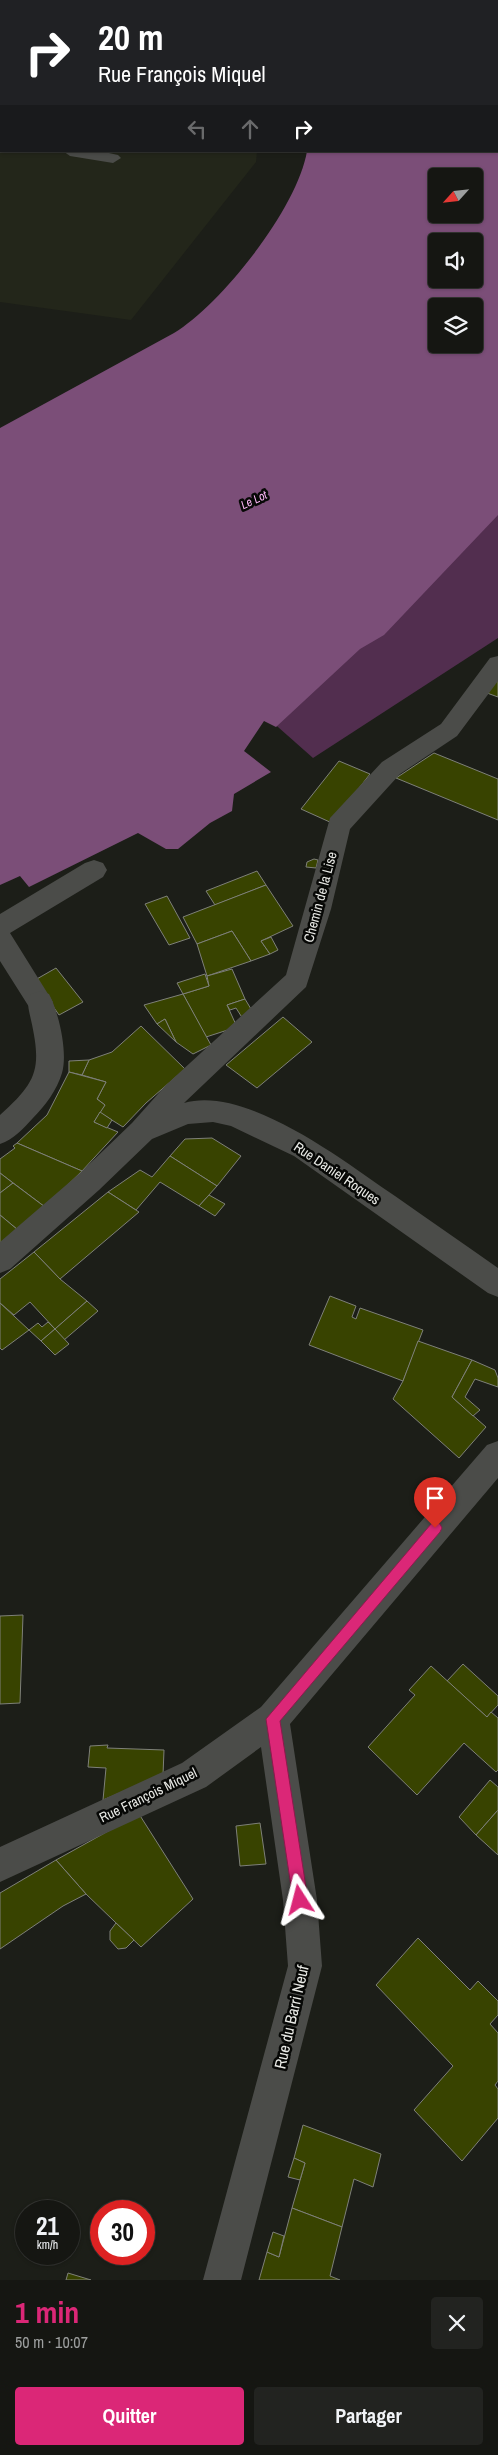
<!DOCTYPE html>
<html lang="fr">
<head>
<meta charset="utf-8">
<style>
  body { margin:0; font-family:"Archivo Narrow",sans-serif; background:#222320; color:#f1f3f6; height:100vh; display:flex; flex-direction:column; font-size:19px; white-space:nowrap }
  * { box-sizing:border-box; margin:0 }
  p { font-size:16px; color:#9d9f9f }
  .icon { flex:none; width:28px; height:28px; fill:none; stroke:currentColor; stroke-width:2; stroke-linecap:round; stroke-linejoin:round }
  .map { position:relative; height:2280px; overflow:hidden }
  .side { display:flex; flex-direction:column; background:#151612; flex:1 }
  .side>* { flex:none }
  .banner { position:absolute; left:0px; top:0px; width:499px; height:152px; box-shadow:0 1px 4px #0004,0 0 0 1px #343532; background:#202124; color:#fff; overflow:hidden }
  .needle { width:32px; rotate:243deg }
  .fabs { position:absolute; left:428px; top:168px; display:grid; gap:10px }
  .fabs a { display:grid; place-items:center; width:55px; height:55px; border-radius:5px; background:#151612; box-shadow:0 1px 4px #0004,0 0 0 1px #343532; font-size:25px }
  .speed { position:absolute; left:15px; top:2200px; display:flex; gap:10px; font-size:25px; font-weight:700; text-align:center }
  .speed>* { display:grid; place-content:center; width:65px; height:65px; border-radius:50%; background:#151612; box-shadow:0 1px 4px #0004,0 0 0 1px #343532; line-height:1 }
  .speed small { font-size:12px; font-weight:400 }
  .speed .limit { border:8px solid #d22; background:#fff; color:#111 }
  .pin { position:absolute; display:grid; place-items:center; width:42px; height:42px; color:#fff; margin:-51px -21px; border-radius:50% 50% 50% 0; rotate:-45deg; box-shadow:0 0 5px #0007 }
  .pin .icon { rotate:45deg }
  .me { position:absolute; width:55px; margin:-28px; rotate:351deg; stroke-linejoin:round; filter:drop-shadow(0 0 4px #0008) }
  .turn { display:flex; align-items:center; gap:18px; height:105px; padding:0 15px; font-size:22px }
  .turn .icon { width:65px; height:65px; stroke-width:2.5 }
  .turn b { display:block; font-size:35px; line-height:42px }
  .lanes { display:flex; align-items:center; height:48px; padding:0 15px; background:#0003; justify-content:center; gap:25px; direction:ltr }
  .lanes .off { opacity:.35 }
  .round { display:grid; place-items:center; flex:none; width:52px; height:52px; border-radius:5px; background:#222320 }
  .overview { display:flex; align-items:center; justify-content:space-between; height:85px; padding:0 15px }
  h1 { font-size:30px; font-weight:800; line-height:38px; color:#db2777 }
  .button { display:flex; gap:10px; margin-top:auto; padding:10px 15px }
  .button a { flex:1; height:58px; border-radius:5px; background:#db2777; color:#fff; font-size:20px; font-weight:800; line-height:58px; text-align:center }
  .button a+a { background:#222320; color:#f1f3f6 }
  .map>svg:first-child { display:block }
  .built { fill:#23261a }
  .green { fill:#522e4f }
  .water { fill:#7b4e78; fill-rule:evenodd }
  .building { fill:#384300; stroke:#7e8079 }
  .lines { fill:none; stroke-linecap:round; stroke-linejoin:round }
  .service { fill:#4b4c49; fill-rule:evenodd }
  .pedestrian { fill:#4b4c49; fill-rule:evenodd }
  .minor { fill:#4b4c49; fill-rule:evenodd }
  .route { fill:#db2777; stroke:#8e194d }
  .labels { text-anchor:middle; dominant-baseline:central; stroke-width:5; stroke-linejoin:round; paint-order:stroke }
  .far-water-label { font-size:12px; font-style:italic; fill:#fab4f4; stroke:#070806 }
  .street-label { font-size:14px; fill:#e9eae6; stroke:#070806 }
  .near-street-label { font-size:16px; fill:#e9eae6; stroke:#070806 }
</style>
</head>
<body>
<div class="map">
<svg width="498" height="2280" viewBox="0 0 498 2280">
  <rect width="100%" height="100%" fill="#1c1e18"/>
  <!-- built -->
  <polygon class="built" points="0,0 245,1 1,1 1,151 257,151 256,162 131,320 0,302"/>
  <!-- green -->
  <polygon class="green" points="498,465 498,638 313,758 243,696"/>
  <!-- water -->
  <path class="water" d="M 279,0 L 498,0 L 498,515 L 384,635 L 360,649 L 276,727 L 264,721 L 244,751 L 271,772 L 234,794 L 232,811 L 210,823 L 178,849 L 166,849 L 138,833 L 29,887 L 20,876 L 0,885 L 0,428 L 174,333 C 222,304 298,207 307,151 L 498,151 L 498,1 ZM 436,176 L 474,176 L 474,214 L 436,214 ZM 436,241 L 474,241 L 474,279 L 436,279 ZM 436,306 L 474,306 L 474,344 L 436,344 Z"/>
  <!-- building -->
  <g class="building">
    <polygon points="498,675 498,697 487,693"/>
    <polygon points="434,753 498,779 498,820 396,778"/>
    <polygon points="339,761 370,774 332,823 301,809"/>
    <polygon points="314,859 318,860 316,868 306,867 307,862"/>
    <polygon points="257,871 266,885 215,905 206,891"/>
    <polygon points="266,885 293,926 261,941 270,954 251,961 232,931 197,944 183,917"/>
    <polygon points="167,896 190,938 169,945 145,904"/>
    <polygon points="232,931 251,961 207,976 197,944"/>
    <polygon points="271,937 278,950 270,954 261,941"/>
    <polygon points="56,968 83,1002 59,1015 35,980"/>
    <polygon points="232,969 245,999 227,1005 237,1027 206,1037 183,994 209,986 207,976"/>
    <polygon points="205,974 209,986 183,994 177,983"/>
    <polygon points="183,994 211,1045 193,1054 176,1042 165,1019 157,1024 144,1005"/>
    <polygon points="245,999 251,1009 243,1019 236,1008 230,1010 227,1005"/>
    <polygon points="283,1017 312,1042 257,1088 226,1065"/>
    <polygon points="165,1019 176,1042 157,1024"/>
    <polygon points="141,1026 185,1069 146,1103 123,1127 99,1112 105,1105 97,1099 106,1082 82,1075 89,1060 112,1052"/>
    <polygon points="89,1060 82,1075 69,1072 69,1061"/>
    <polygon points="69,1072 106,1082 97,1099 105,1105 94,1122 118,1132 82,1171 17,1143 47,1115"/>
    <polygon points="100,1112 112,1120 107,1128 94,1122"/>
    <polygon points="212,1138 241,1156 217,1186 170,1156 185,1139"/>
    <polygon points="17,1143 82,1171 45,1207 0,1173 0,1159 15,1148 13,1146"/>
    <polygon points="170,1156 217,1186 199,1206 160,1182 136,1210 108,1192 140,1170 152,1177"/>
    <polygon points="0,1173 13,1183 0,1193"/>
    <polygon points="13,1183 45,1207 18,1230 0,1215 0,1193"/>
    <polygon points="108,1192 139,1212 60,1279 34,1252"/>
    <polygon points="209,1195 225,1204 215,1216 199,1206"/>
    <polygon points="0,1215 18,1230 0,1244"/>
    <polygon points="34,1252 60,1279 87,1301 55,1329 30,1302 14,1315 0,1303 0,1279"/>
    <polygon points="330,1296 356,1306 352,1317 356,1319 360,1308 423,1330 403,1381 309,1345"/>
    <polygon points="87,1301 98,1311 64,1340 55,1329"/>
    <polygon points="0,1303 29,1330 2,1350 0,1348"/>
    <polygon points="48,1322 55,1329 41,1341 29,1330 38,1323 42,1327"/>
    <polygon points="55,1329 69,1344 55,1355 41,1341"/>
    <polygon points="418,1341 472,1360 452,1397 486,1427 459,1458 393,1399 403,1381"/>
    <polygon points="472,1360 495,1370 498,1378 498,1387 475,1379 465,1397 480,1410 473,1416 452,1397"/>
    <polygon points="23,1615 20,1703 0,1704 0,1616"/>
    <polygon points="463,1664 498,1696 498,1705 487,1717 447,1681"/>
    <polygon points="431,1666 487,1717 491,1712 498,1718 498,1770 496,1772 464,1743 417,1795 368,1747 415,1695 409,1690"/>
    <polygon points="108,1745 107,1748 164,1750 163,1775 103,1800 106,1768 88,1767 90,1746"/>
    <polygon points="490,1780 498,1787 498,1810 476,1835 459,1817"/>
    <polygon points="498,1810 498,1855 476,1835"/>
    <polygon points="139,1814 193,1899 141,1947 86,1894 56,1860"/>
    <polygon points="260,1823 266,1864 240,1866 236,1826"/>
    <polygon points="56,1860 86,1894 63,1906 0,1949 0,1893"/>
    <polygon points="116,1923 134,1940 126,1948 118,1949 110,1940 110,1931"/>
    <polygon points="418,1938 470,1990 478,1981 498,2001 498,2015 490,2024 498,2033 498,2081 495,2085 498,2089 498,2118 462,2161 414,2110 453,2066 376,1985"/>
    <polygon points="303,2125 381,2154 373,2187 354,2179 342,2227 292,2208 305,2163 294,2158"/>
    <polygon points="294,2158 305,2163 300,2180 288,2177"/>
    <polygon points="292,2208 342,2227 330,2276 340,2280 259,2280 267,2252 279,2257"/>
    <polygon points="273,2232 284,2236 279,2257 267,2252"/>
    <polygon points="68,2273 91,2280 66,2280"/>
  </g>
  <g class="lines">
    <!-- service -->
    <g class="service">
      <polygon points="0,135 1,136 1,145 0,145"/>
      <polygon points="63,151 100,151 118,155 121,158 113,163 70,156"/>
    </g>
    <!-- pedestrian -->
    <polygon class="pedestrian" points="94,860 103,863 107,870 103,877 10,933 53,1002 49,1010 40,1013 31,1010 0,961 0,914 85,863"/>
    <!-- minor -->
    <g class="minor">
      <path d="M 498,656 L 498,681 L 457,736 L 400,774 L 350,829 L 331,909 L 306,987 L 184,1103 C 247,1085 345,1162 395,1196 C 429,1220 464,1244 498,1268 L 498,1297 L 488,1293 L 294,1156 L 231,1126 L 213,1122 L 188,1124 L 152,1139 L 99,1190 L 10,1269 L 0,1273 L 0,1242 L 79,1174 L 132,1123 L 166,1085 L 286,975 L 330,818 L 382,762 L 441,724 L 490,658 Z"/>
      <path d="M 40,991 L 49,994 C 59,1013 68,1053 62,1073 C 57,1090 45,1106 33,1118 C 23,1129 14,1139 0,1144 L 0,1115 C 37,1082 42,1069 31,1020 C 29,1010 26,1004 31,994 Z"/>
      <polygon points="498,1441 498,1478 290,1724 317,1900 322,1966 241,2280 203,2280 288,1966 283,1900 261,1747 206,1787 0,1882 0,1847 182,1763 261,1707 487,1445"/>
    </g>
  </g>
  <!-- route -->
  <polygon class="route" points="435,1522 440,1524 442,1528 440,1532 280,1721 308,1900 306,1905 300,1907 295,1905 293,1900 266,1719 431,1524"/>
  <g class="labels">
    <!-- far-water labels -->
    <g class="far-water-label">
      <text transform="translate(254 500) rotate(-25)">Le Lot</text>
    </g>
    <!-- street labels -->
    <g class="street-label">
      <text transform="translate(320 897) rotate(-75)">Chemin de la Lise</text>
      <text transform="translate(337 1173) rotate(34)">Rue Daniel Roques</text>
      <text transform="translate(148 1795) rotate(-26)">Rue François Miquel</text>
    </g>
    <!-- near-street labels -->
    <g class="near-street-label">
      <text transform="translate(291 2017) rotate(-77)">Rue du Barri Neuf</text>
    </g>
  </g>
</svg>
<div class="fabs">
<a><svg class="needle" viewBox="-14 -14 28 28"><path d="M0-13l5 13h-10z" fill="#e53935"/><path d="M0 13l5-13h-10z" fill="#9d9f9f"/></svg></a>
<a><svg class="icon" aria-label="sound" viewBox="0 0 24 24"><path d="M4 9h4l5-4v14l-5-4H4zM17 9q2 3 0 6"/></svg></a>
<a><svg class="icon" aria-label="layers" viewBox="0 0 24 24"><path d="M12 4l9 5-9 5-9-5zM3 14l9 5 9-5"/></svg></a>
</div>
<div class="speed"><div>21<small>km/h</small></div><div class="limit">30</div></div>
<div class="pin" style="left:435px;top:1528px;background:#d93025"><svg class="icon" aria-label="arrive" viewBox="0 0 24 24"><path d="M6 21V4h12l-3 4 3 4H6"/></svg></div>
<svg class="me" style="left:300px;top:1900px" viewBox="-20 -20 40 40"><path d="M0-17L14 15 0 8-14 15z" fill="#db2777" stroke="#fff" stroke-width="4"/></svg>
<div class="banner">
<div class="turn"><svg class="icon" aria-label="right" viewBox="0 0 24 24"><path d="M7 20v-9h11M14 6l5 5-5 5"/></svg><div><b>20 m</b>Rue François Miquel</div></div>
<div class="lanes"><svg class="icon off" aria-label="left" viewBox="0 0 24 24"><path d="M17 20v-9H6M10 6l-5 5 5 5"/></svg><svg class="icon off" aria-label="ahead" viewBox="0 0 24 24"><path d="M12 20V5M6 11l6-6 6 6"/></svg><svg class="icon" aria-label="right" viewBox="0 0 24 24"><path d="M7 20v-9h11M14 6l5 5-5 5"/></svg></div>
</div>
</div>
<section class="side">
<div class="overview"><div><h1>1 min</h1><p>50 m · 10:07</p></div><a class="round"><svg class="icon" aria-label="close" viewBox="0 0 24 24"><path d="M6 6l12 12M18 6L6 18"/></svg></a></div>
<div class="button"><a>Quitter</a><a>Partager</a></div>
</section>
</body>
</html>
